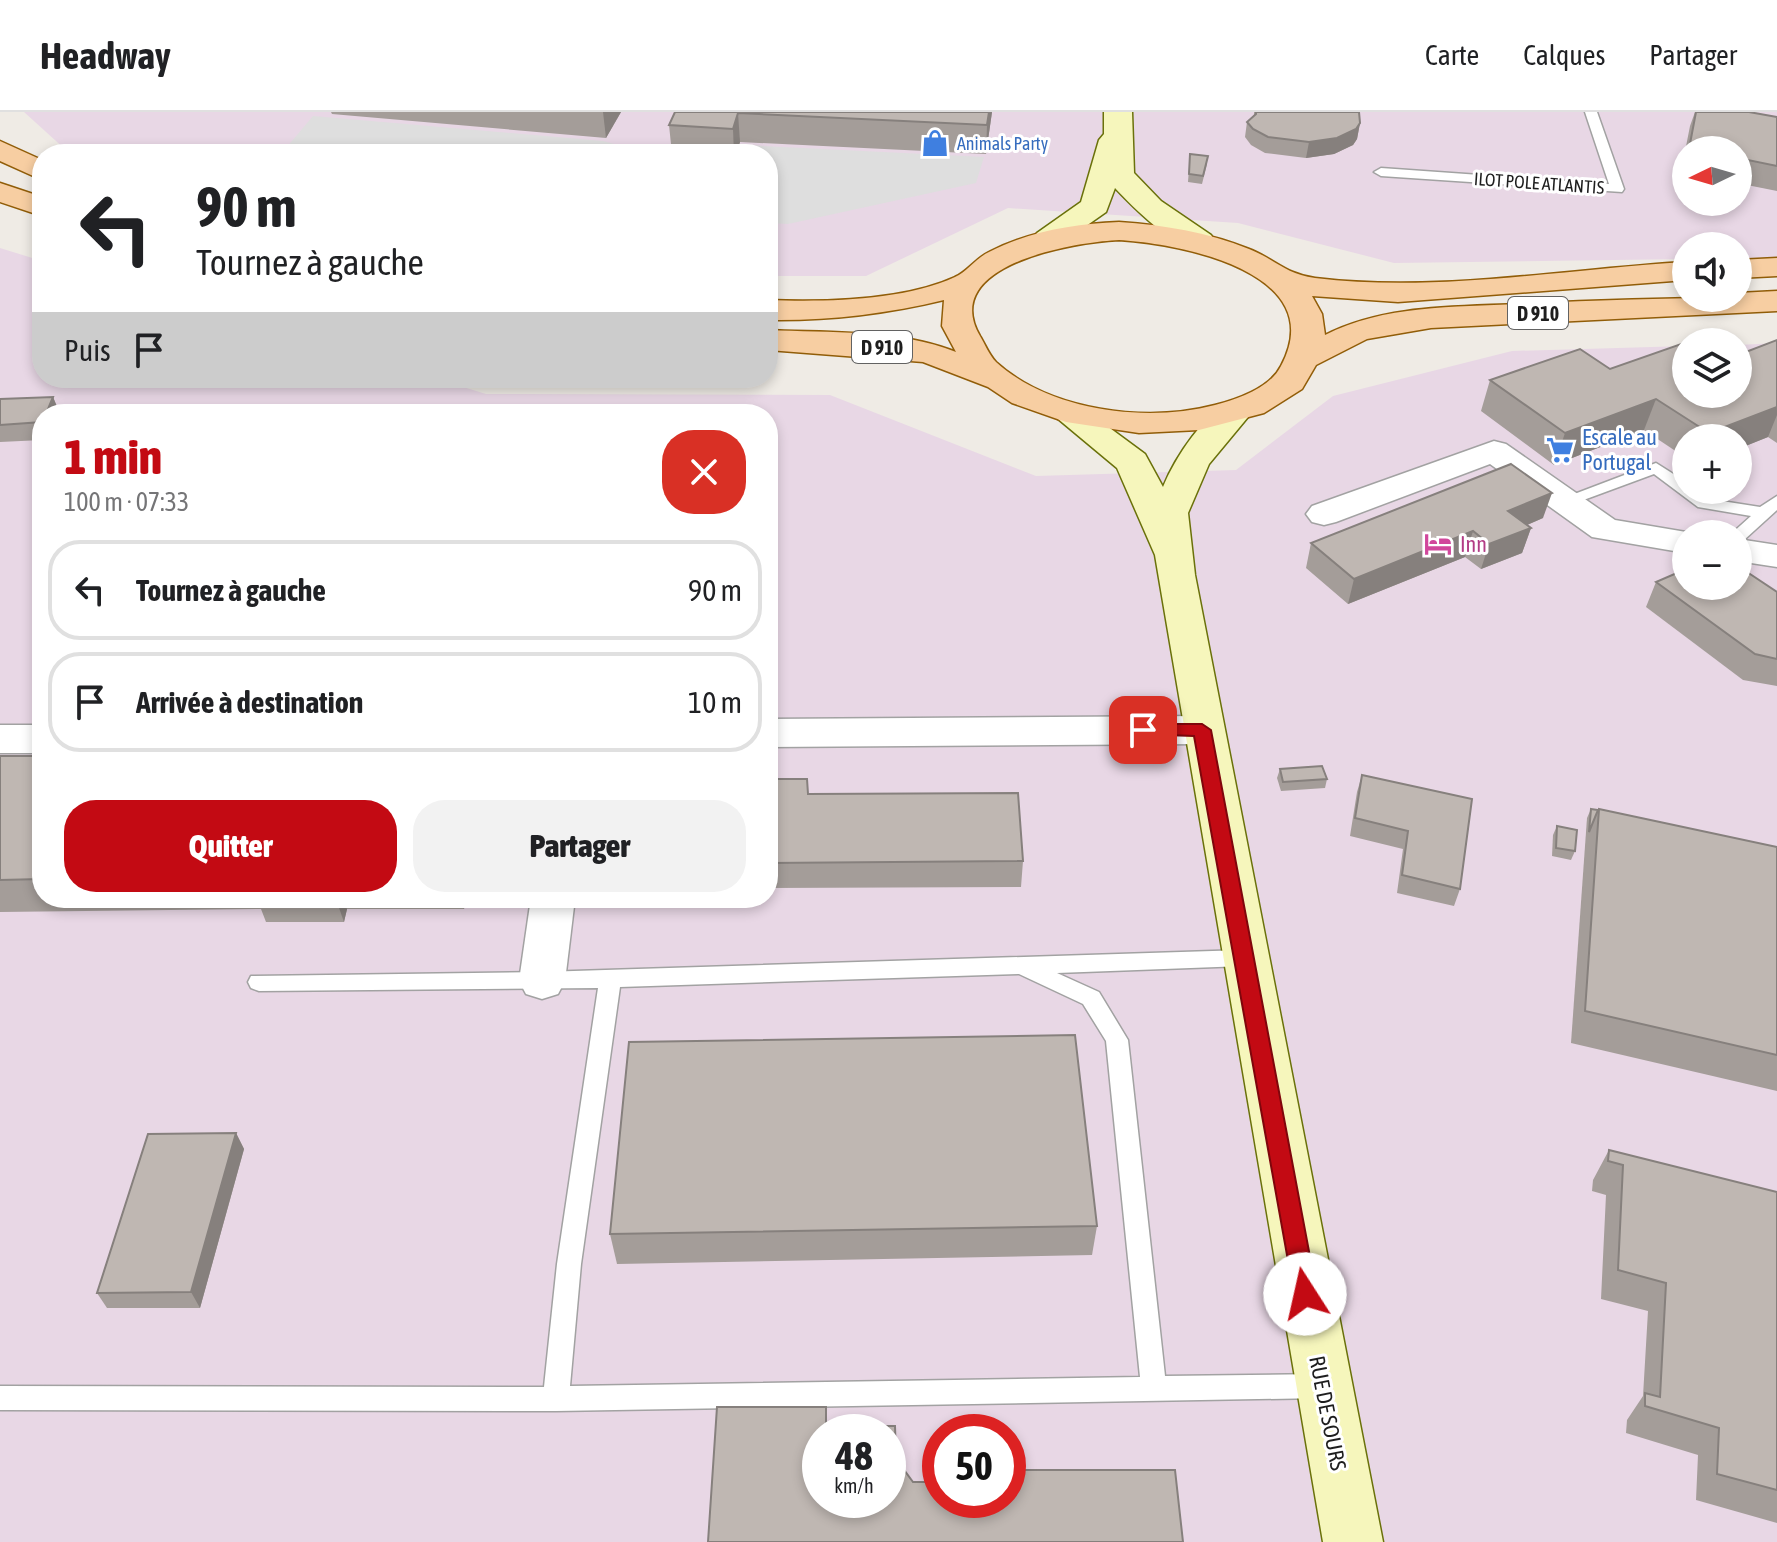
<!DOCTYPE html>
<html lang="fr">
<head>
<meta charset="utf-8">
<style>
  body { margin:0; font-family:"Asap Condensed",sans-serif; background:#f2f2f2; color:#202124; height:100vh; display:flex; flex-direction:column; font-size:30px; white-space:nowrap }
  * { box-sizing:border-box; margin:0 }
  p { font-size:26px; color:#757577 }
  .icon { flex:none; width:44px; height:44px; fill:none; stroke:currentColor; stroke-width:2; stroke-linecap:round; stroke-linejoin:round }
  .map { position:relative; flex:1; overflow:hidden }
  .drawer { position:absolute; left:32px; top:292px; width:746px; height:504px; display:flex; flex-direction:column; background:#fff; border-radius:32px; box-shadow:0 4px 12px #0003 }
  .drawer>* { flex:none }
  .hud { position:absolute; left:32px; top:32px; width:746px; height:244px; border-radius:32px; box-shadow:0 4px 12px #0003; background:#fff; color:#202124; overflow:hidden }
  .needle { width:52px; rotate:265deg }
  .buttons { position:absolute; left:1672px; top:24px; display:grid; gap:16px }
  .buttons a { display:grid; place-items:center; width:80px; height:80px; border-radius:50%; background:#fff; box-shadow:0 4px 12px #0003; font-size:40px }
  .speed { position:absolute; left:802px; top:1302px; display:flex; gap:16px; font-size:40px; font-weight:700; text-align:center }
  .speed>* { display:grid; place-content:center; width:104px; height:104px; border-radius:50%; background:#fff; box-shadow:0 4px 12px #0003; line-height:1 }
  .speed small { font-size:20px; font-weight:400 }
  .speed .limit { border:12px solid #d22; background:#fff; color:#111 }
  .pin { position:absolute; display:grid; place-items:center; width:68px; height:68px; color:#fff; margin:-34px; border-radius:16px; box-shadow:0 4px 12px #0006 }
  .me { position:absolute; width:88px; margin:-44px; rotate:350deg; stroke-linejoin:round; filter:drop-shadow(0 0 6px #0008) }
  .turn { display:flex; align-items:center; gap:28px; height:168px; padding:0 32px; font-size:36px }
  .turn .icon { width:104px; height:104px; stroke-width:2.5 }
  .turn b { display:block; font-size:56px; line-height:68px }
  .then { display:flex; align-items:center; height:76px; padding:0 32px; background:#0003; gap:16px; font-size:30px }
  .round { display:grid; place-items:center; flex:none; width:84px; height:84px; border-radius:32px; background:#f2f2f2 }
  .headline { display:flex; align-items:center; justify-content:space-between; height:136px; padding:0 32px }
  h1 { font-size:48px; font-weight:800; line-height:60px; color:#c30a13 }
  .cta { display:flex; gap:16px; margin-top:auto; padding:16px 32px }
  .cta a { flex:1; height:92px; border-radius:32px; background:#c30a13; color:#fff; font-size:32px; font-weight:800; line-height:92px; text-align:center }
  .cta a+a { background:#f2f2f2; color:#202124 }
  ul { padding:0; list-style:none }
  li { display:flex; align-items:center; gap:24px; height:100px; margin:0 16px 12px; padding:0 16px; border:4px solid #e0e0e0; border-radius:32px }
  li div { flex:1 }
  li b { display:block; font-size:30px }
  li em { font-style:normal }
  header { display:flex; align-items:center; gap:48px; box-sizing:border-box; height:112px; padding:0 40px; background:#fff; border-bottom:2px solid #e0e0e0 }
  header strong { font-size:38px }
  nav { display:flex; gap:44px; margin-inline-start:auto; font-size:28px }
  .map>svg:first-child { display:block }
  .industrial { fill:#e8d7e5; fill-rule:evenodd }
  .parking { fill:#dedede }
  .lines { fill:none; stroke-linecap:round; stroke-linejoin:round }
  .service-casing { stroke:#a2a2a2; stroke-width:3 }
  .minor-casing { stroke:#a2a2a2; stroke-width:3 }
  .secondary-casing { stroke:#6a710a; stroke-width:3 }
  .primary-casing { stroke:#915d08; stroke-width:3 }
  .service { fill:#fff; fill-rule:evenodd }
  .minor { fill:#fff; fill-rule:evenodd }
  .secondary { fill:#f6f6bc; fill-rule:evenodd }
  .primary { fill:#f7cea2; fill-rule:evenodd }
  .wall { fill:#a49d99 }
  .shaded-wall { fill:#86807d }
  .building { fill:#bfb7b2; stroke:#86807d; stroke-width:2 }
  .route { fill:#c30a13; stroke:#7f060c; stroke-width:2 }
  .labels { text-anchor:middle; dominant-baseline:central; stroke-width:6; stroke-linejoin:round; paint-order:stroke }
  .far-shop-label { font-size:18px; fill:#366cbe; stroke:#fff; text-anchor:start }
  .far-street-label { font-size:18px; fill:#1e1e1e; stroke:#fff }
  .shield { fill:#fff; stroke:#626262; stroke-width:2 }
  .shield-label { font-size:20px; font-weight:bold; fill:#1e1e1e }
  .shop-label { font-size:22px; fill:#366cbe; stroke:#fff; text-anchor:start }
  .hotel-label { font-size:22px; fill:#b23c85; stroke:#fff; text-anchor:start }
  .street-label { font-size:22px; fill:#1e1e1e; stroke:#fff }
</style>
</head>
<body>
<header>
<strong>Headway</strong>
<nav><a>Carte</a><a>Calques</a><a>Partager</a></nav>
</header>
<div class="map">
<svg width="1777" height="1430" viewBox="0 0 1777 1430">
  <rect width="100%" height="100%" fill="#efebe5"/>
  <!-- industrial -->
  <g class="industrial">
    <path d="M 24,0 L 1777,0 L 1777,146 L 1738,146 L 1738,134 L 1686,134 L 1686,147 L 1394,151 L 1238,111 L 1008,96 L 866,164 L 768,164 L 768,42 L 76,42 L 67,39 ZM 1686,38 L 1738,38 L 1738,90 L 1686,90 Z"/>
    <path d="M 0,136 L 42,149 L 42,266 L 434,266 L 486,282 L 830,283 L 1036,364 L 1236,358 L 1333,284 L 1512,239 L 1686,234 L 1686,282 L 1738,282 L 1738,233 L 1777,231 L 1777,1430 L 0,1430 ZM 42,302 L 768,302 L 768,786 L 42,786 ZM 1686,326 L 1738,326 L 1738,378 L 1686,378 ZM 1686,422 L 1738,422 L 1738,474 L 1686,474 ZM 820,1320 L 888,1320 L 888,1388 L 820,1388 ZM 940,1320 L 1008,1320 L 1008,1388 L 940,1388 Z"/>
  </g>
  <!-- parking -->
  <g class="parking">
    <polygon points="313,4 603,29 651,42 281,42"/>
    <polygon points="744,33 984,45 976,71 788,112 768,111 768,42 742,42"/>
  </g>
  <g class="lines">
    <!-- service casing -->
    <g class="service-casing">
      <g id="service">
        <polygon points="1585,0 1597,0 1624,77 1622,80 1381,64 1374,60 1381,56 1609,72"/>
        <polygon points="1656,351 1686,370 1686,378 1697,378 1709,387 1760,395 1777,384 1777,398 1744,428 1738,429 1738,422 1731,422 1751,404 1698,395 1654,362 1570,393 1564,394 1556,389"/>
        <path d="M 1244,838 L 1252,840 L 1255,846 L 1252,852 L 1244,854 L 1057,861 L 1099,880 L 1128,928 L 1165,1264 L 1322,1262 L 1331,1265 L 1335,1274 L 1331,1283 L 1322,1286 L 556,1299 L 0,1298 L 0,1274 L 544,1275 L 557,1152 L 598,876 L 259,879 L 251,876 L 248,870 L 251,864 L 542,860 ZM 1019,862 L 1083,892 L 1106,929 L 1140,1265 L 570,1274 L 581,1152 L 620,875 Z"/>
      </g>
    </g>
    <!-- minor casing -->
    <g class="minor-casing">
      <g id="minor">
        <polygon points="1494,329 1506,332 1615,408 1698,422 1686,422 1686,441 1592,425 1490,352 1336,410 1324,413 1312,410 1306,402 1312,394"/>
        <polygon points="1738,427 1777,433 1777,455 1738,449"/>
        <polygon points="1202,604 1216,608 1222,618 1216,628 1202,632 768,635 768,607"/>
        <rect x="0" y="613" width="42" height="28"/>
        <polygon points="531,786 575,786 565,869 558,882 542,887 526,882 519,869"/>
      </g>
    </g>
    <!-- secondary casing -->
    <g class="secondary-casing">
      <g id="secondary">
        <path d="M 1104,0 L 1132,0 L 1134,61 L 1161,89 L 1211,123 L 1215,130 L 1211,137 C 1180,144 1135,97 1115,76 L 1106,100 L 1059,133 L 1037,133 L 1033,127 L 1037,121 L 1081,90 L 1099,28 L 1104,22 Z"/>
        <path d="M 1236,289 L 1248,292 L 1253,299 L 1209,352 L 1188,401 L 1195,463 L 1383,1430 L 1323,1430 L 1155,443 L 1117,356 L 1051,301 L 1056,294 L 1068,291 L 1080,294 L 1145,342 L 1163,375 C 1174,348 1206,296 1236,289 Z"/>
      </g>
    </g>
    <!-- primary casing -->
    <g class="primary-casing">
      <g id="primary">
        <polygon points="0,29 42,48 42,68 0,49"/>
        <polygon points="0,71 42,85 42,104 0,90"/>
        <path d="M 1119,110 C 1164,113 1207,120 1249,137 C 1275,147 1285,162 1315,166 C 1437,181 1564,157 1686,150 L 1686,168 L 1398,190 L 1312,184 L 1322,202 L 1325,223 C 1383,193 1455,195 1518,192 C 1593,188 1666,186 1738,186 L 1738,181 L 1777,179 L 1777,199 L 1431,216 L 1367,227 L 1316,253 L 1302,277 L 1264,301 L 1199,318 L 1139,321 L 1066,310 L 1012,291 L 988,275 L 923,250 L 768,238 L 768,218 C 829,221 899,217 956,240 L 942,214 L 944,188 C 886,202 828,209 768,208 L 768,188 C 824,190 903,189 955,165 C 967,160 976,146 989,140 C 1030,119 1074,112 1119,110 ZM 1119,128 C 1183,132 1331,161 1281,254 C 1270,276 1238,287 1215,293 C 1146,311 1050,299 996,250 C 989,243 985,232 980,224 C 938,152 1076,130 1119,128 Z"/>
        <polygon points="1777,146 1777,164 1738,166 1738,148"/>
      </g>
    </g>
    <!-- service -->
    <use href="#service" class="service"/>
    <!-- minor -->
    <use href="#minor" class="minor"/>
    <!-- secondary -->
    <use href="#secondary" class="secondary"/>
    <!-- primary -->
    <use href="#primary" class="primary"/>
  </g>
  <!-- wall -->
  <g class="wall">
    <polygon points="331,0 621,0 606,26 332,2"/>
    <polygon points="675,0 992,0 986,42 740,30 736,42 672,42 669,13"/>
    <polygon points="1254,0 1359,0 1360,11 1357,27 1353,33 1334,42 1306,46 1265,41 1251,33 1245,25 1247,10 1254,3"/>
    <polygon points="1695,0 1749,0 1777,5 1777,79 1747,73 1738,73 1738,38 1686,38 1686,61 1681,60 1690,14"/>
    <polygon points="1190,42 1207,52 1202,72 1188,70"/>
    <polygon points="1777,228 1777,331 1768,325 1738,337 1738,326 1686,326 1686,346 1644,318 1554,353 1481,299 1490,268 1610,257 1686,282"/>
    <polygon points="53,285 60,302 42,302 42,328 0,330 0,287"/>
    <polygon points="1543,406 1527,413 1531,416 1522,441 1481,457 1465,445 1348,492 1306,456 1311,431"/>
    <polygon points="1656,470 1777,480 1777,574 1743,568 1646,495"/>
    <polygon points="0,644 42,644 42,786 466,786 464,797 347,797 344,810 266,810 261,797 0,800"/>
    <polygon points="1280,657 1327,667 1325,676 1281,679 1277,666"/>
    <polygon points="1362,663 1460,777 1454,794 1397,781 1403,737 1350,724 1357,680"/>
    <polygon points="768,667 808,682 1023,749 1021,775 768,776"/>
    <polygon points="1591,697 1777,735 1777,979 1571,931 1587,706"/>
    <polygon points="1557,714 1575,739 1571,748 1552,744 1553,723"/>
    <polygon points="236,1021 244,1037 200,1196 107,1196 97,1181"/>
    <polygon points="1609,1038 1777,1080 1777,1411 1696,1388 1698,1343 1626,1321 1627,1308 1643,1284 1648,1199 1601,1187 1606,1083 1592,1079 1593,1068"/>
    <polygon points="1097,1114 1092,1143 617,1152 610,1122"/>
  </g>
  <!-- shaded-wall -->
  <g class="shaded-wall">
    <polygon points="603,0 621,0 606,26"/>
    <polygon points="989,0 992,0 986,42 987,13"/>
    <polygon points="738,1 740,30 736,42 734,42 733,17"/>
    <polygon points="1360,11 1357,27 1353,33 1334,42 1306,46 1309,30"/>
    <polygon points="53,285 60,302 46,302"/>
    <polygon points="1656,287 1644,318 1554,353 1565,321"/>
    <polygon points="1777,295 1777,303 1768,325 1738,337 1738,326 1707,326 1709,321"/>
    <polygon points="1552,381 1543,406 1501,424 1508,399"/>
    <polygon points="1531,416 1522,441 1481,457 1489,432"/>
    <polygon points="1473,419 1465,445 1348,492 1354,467"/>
    <polygon points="339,786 343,786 347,797 344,810 338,793"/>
    <polygon points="461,786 466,786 464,797"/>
    <polygon points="236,1021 244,1037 200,1196 191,1180"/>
  </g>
  <!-- building -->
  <g class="building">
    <polygon points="675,0 989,0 987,13 738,1 733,17 669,13"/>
    <polygon points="1256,0 1359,0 1360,11 1356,17 1337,26 1309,30 1268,25 1253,17 1247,10 1256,2"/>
    <polygon points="1696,0 1749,0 1777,5 1777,54 1738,46 1738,38 1695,38 1689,37"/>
    <polygon points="1190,42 1208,44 1203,64 1189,62"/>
    <polygon points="1738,62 1752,65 1738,65"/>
    <polygon points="1777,228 1777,295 1709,321 1656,287 1565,321 1490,268 1580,237 1610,257 1684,231 1686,232 1686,282 1738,282 1738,243"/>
    <polygon points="53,285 46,302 42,302 42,310 0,313 0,287"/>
    <polygon points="1511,352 1552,381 1508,399 1531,416 1489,432 1473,419 1354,467 1311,431"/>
    <polygon points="1738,454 1777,480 1777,547 1755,542 1656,470 1686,457 1686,474 1738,474"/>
    <polygon points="0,644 42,644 42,767 0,768"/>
    <polygon points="1322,654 1327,667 1283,670 1280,657"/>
    <polygon points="1362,663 1472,687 1460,777 1402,763 1408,719 1355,706"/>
    <polygon points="768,667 807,667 808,682 1018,681 1023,749 768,751"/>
    <polygon points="1591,697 1598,698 1589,720"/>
    <polygon points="1599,697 1777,735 1777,943 1585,899"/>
    <polygon points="1557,714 1577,718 1575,739 1556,736"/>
    <polygon points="262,786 339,786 338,793 260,793"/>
    <polygon points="1075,923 1097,1114 610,1122 629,930"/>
    <polygon points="236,1021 191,1180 97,1181 148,1022"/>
    <polygon points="1609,1038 1777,1080 1777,1378 1717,1362 1719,1316 1645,1294 1645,1281 1660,1285 1666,1171 1618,1158 1623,1053 1608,1049"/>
    <polygon points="717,1295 826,1295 826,1320 820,1320 820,1388 888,1388 888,1349 896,1347 913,1370 940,1370 940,1388 1008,1388 1008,1358 1175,1358 1183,1430 708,1430"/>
    <polygon points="827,1314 895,1314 896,1347 888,1349 888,1320 827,1320"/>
  </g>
  <!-- route -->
  <polygon class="route" points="1143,612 1202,612 1211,618 1317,1182 1313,1189 1305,1192 1297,1189 1294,1182 1194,624 1137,622 1134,618"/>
  <!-- icons -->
  <defs>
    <g id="shop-bare" transform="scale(2.16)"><path d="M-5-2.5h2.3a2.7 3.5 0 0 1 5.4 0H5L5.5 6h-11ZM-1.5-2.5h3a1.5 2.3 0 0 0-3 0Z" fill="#3f7fe0" stroke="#fff" stroke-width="2.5" paint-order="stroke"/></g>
    <g id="supermarket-bare" transform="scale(2.16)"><path d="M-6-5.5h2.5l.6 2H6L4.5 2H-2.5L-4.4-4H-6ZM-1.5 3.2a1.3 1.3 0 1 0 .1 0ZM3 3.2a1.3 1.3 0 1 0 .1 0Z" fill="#3f7fe0" stroke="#fff" stroke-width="2.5" paint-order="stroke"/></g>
    <g id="hotel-bare" transform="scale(2.16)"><path d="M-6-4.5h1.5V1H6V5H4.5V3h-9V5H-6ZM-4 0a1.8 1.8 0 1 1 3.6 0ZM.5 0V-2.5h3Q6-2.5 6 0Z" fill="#d1479c" stroke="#fff" stroke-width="2.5" paint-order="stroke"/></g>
  </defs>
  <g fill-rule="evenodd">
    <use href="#shop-bare" x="935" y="31"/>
    <use href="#supermarket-bare" x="1560" y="338"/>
    <use href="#hotel-bare" x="1438" y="432"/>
  </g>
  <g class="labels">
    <!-- far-shop labels -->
    <g class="far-shop-label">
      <text x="957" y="31">Animals Party</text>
    </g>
    <!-- far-street labels -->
    <g class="far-street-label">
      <text transform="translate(1539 71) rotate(4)">ILOT POLE ATLANTIS</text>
    </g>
    <!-- shield labels -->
    <g class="shield">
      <rect x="1508" y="185" width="60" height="32" rx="6"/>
      <rect x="852" y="219" width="60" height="32" rx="6"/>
    </g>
    <g class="shield-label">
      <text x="1538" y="201">D 910</text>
      <text x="882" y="235">D 910</text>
    </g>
    <!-- shop labels -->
    <g class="shop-label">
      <text x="1582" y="325">Escale au<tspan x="1582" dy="25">Portugal</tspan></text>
    </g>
    <!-- hotel labels -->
    <g class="hotel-label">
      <text x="1460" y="432">Inn</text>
    </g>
    <!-- street labels -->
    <g class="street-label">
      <text transform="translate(1328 1301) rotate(79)">RUE DE SOURS</text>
    </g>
  </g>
</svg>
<div class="buttons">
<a><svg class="needle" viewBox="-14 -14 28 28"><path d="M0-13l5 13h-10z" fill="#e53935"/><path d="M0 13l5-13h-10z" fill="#757577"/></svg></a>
<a><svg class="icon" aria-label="sound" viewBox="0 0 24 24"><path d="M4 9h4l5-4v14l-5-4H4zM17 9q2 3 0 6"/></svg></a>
<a><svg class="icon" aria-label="layers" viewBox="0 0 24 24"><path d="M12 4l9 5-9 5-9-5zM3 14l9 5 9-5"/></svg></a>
<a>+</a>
<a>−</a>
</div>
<div class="speed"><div>48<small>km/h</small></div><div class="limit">50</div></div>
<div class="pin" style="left:1143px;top:618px;background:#d93025"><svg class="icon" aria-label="arrive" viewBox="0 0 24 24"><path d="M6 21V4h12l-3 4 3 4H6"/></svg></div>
<svg class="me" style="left:1305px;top:1182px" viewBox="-20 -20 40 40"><circle r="19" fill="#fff"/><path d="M0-13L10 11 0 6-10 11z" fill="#c30a13"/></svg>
<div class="hud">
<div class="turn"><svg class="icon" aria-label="left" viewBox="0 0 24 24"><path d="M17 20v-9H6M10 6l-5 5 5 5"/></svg><div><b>90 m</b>Tournez à gauche</div></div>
<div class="then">Puis<svg class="icon" aria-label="arrive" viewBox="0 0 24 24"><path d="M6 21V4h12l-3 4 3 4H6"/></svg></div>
</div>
<section class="drawer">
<div class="headline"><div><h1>1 min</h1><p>100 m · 07:33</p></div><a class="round" style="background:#d93025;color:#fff"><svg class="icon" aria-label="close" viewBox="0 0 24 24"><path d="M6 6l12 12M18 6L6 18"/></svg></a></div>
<ul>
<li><svg class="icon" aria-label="left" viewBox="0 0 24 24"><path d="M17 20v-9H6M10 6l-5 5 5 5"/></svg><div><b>Tournez à gauche</b></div><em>90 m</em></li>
<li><svg class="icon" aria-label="arrive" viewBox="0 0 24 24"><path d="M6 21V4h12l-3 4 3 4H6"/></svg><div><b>Arrivée à destination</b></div><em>10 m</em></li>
</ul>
<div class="cta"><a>Quitter</a><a>Partager</a></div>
</section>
</div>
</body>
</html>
